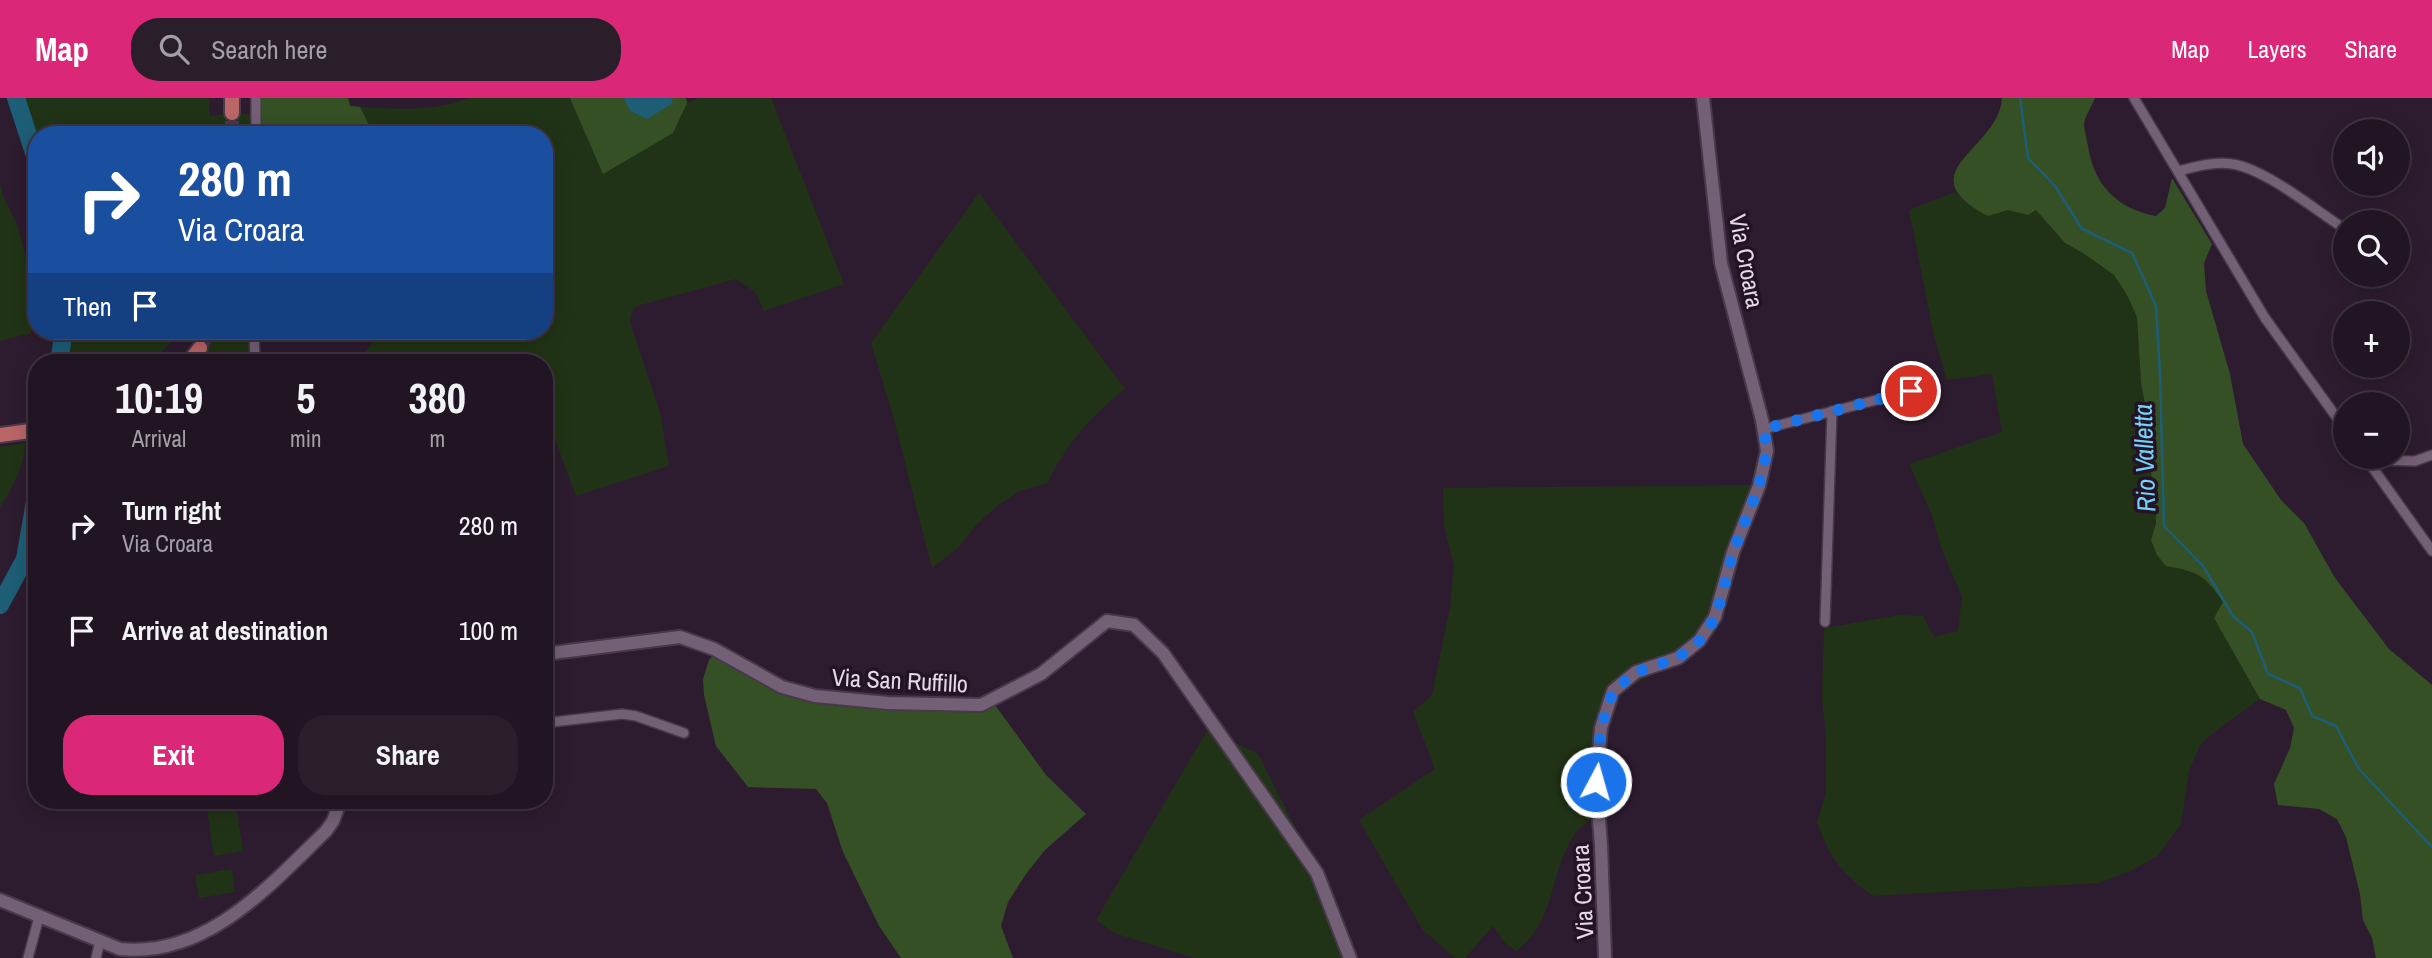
<!DOCTYPE html>
<html lang="en">
<head>
<meta charset="utf-8">
<style>
  body { margin:0; font-family:"Archivo Narrow",sans-serif; background:#2a1e2b; color:#f1f3f6; height:100vh; display:flex; flex-direction:column; font-size:26px; white-space:nowrap }
  * { box-sizing:border-box; margin:0 }
  p { font-size:23px; color:#a29fa6 }
  .icon { flex:none; width:38px; height:38px; fill:none; stroke:currentColor; stroke-width:2; stroke-linecap:round; stroke-linejoin:round }
  .map { position:relative; flex:1; overflow:hidden }
  .panel { position:absolute; left:28px; top:256px; width:525px; height:455px; display:flex; flex-direction:column; background:#221523; border-radius:28px; box-shadow:0 4px 18px #0003,0 0 0 2px #3f3441 }
  .panel>* { flex:none }
  .top-card { position:absolute; left:28px; top:28px; width:525px; height:214px; border-radius:28px; box-shadow:0 4px 18px #0003,0 0 0 2px #3f3441; background:#1a4fa0; color:#fff; overflow:hidden }
  .controls { position:absolute; left:2333px; top:21px; display:grid; gap:14px }
  .controls a { display:grid; place-items:center; width:77px; height:77px; border-radius:50%; background:#221523; box-shadow:0 4px 18px #0003,0 0 0 2px #3f3441; font-size:35px }
  .pin { position:absolute; display:grid; place-items:center; width:60px; height:60px; color:#fff; margin:-30px; border:4px solid #fff; border-radius:50%; box-shadow:0 2px 7px #0007 }
  .me { position:absolute; width:77px; margin:-38px; rotate:6deg; stroke-linejoin:round; filter:drop-shadow(0 0 5px #0008) }
  .turn { display:flex; align-items:center; gap:24px; height:147px; padding:0 35px; font-size:32px }
  .turn .icon { width:91px; height:91px; stroke-width:2.5 }
  .turn b { display:block; font-size:49px; line-height:60px }
  .then { display:flex; align-items:center; height:66px; padding:0 35px; background:#0003; gap:14px; font-size:26px }
  .eta { display:flex; justify-content:space-evenly; align-items:center; height:119px; text-align:center }
  .eta b { font-size:42px; font-weight:700; line-height:49px }
  .cta { display:flex; gap:14px; margin-top:auto; padding:14px 35px }
  .cta a { flex:1; height:80px; border-radius:28px; background:#db2777; color:#fff; font-size:28px; font-weight:700; line-height:80px; text-align:center }
  .cta a+a { background:#2a1e2b; color:#f1f3f6 }
  ul { padding:0; list-style:none }
  li { display:flex; align-items:center; gap:21px; height:105px; padding:0 35px }
  li div { flex:1 }
  li b { display:block; font-size:26px }
  li em { font-style:normal }
  header { display:flex; align-items:center; gap:42px; box-sizing:border-box; height:98px; padding:0 35px; background:#db2777; color:#fff }
  header strong { font-size:33px }
  nav { display:flex; gap:38px; margin-inline-start:auto; font-size:24px }
  .search { width:490px; height:63px; background:#2a1e2b; display:flex; align-items:center; gap:18px; box-sizing:border-box; padding:0 24px; border-radius:28px; color:#a29fa6; font-size:26px }
  .map>svg:first-child { display:block }
  .green { fill:#213316 }
  .forest { fill:#355025 }
  .water { fill:#1d5e76 }
  .lines { fill:none; stroke-linecap:round; stroke-linejoin:round }
  .stream { stroke:#1d5e76; stroke-width:2.5 }
  .river { stroke:#1d5e76; stroke-width:18 }
  .primary-tunnel { stroke:#49384a; stroke-width:14; stroke-dasharray:14 7; stroke-linecap:butt }
  .street-casing { stroke:#473949; stroke-width:12 }
  .secondary-casing { stroke:#473949; stroke-width:16 }
  .primary-casing { stroke:#473949; stroke-width:18 }
  .street { stroke:#746076; stroke-width:9 }
  .secondary { stroke:#746076; stroke-width:12 }
  .primary { stroke:#ba6566; stroke-width:14 }
  .route { stroke:#1a73e8; stroke-width:12; stroke-dasharray:0 21.6 }
  .labels { text-anchor:middle; dominant-baseline:central; stroke-width:7; stroke-linejoin:round; paint-order:stroke }
  .street-label { font-size:24px; fill:#e5d9e6; stroke:#231325 }
  .water-label { font-size:26px; font-style:italic; fill:#75d3fb; stroke:#231325 }
</style>
</head>
<body>
<header>
<strong>Map</strong>
<div class="search"><svg class="icon" aria-label="search" viewBox="0 0 24 24"><circle cx="10" cy="10" r="6"/><path d="M15 15l6 6"/></svg>Search here</div>
<nav><a>Map</a><a>Layers</a><a>Share</a></nav>
</header>
<div class="map">
<svg width="2432" height="860" viewBox="0 0 2432 860">
  <rect width="100%" height="100%" fill="#2d1c2f"/>
  <!-- green -->
  <g class="green">
    <path d="M 16,0 L 209,0 L 209,18 L 232,15 L 256,17 L 266,0 L 349,0 L 350,8 C 391,11 431,15 469,0 L 686,0 L 687,5 L 698,0 L 771,0 L 844,186 L 764,213 L 755,194 L 736,181 L 637,208 L 632,213 L 630,224 L 660,314 L 669,368 L 576,398 L 544,312 L 544,264 L 358,264 L 381,233 L 544,233 L 544,37 L 37,37 L 37,64 Z"/>
    <path d="M 0,84 C 2,103 12,113 18,130 C 30,168 32,195 31,235 L 0,243 Z"/>
    <path d="M 1955,94 L 1970,108 L 1988,118 L 2008,112 L 2028,117 L 2036,112 L 2065,145 L 2083,155 L 2114,177 L 2127,197 L 2137,219 L 2141,285 L 2148,321 L 2152,389 L 2156,410 L 2156,424 L 2151,442 L 2166,468 L 2192,472 L 2210,484 L 2223,504 L 2240,563 L 2260,601 L 2218,631 L 2200,647 L 2189,673 L 2181,726 L 2157,758 L 2131,773 L 2099,785 L 1873,798 C 1839,773 1832,763 1817,724 L 1826,696 L 1826,639 L 1822,599 L 1824,530 L 1900,517 L 1923,518 L 1934,539 L 1958,533 L 1962,499 L 1941,449 L 1932,417 L 1909,366 L 2002,334 L 1992,276 L 1947,282 L 1934,238 L 1909,112 Z"/>
    <path d="M 979,95 L 1125,291 C 1089,320 1069,343 1047,385 L 1020,393 L 1001,405 L 977,426 L 959,449 L 932,470 L 893,318 L 871,245 Z"/>
    <polygon points="64,233 180,233 153,264 59,264"/>
    <polygon points="181,233 259,233 255,264 207,264 212,255 200,250"/>
    <path d="M 25,345 C 25,367 12,391 0,409 L 0,349 Z"/>
    <path d="M 1759,387 L 1710,518 L 1675,565 L 1620,594 L 1609,613 L 1592,684 L 1592,721 C 1586,725 1579,730 1575,736 C 1548,774 1558,822 1516,853 L 1505,845 L 1493,828 L 1465,860 L 1455,860 L 1422,831 L 1359,722 L 1435,671 L 1413,614 L 1432,597 L 1450,509 L 1454,468 L 1444,428 L 1443,390 Z"/>
    <polygon points="37,395 37,459 25,461"/>
    <polygon points="1208,631 1258,656 1309,756 1357,860 1194,860 1114,835 1096,822"/>
    <polygon points="236,708 243,753 214,758 207,712"/>
    <polygon points="232,771 235,794 199,800 195,777"/>
  </g>
  <!-- forest -->
  <g class="forest">
    <polygon points="256,0 348,0 350,8 360,9 371,31 370,37 256,37"/>
    <polygon points="570,0 686,0 687,5 673,35 603,76"/>
    <path d="M 2002,0 L 2095,0 C 2092,8 2085,18 2084,26 C 2084,32 2087,41 2088,48 C 2094,88 2118,111 2156,118 L 2165,110 L 2172,80 L 2212,146 L 2204,165 L 2206,193 L 2230,276 L 2243,346 L 2281,402 L 2304,425 L 2335,480 L 2389,551 L 2432,587 L 2432,860 L 2376,860 L 2372,840 L 2363,822 L 2360,796 L 2346,739 L 2337,721 L 2319,711 L 2278,707 L 2274,686 L 2290,650 L 2294,630 L 2286,612 L 2260,601 L 2214,520 L 2223,504 C 2205,477 2197,473 2166,468 L 2157,457 L 2151,442 L 2156,425 L 2156,410 L 2152,389 L 2148,321 L 2141,285 L 2137,219 L 2127,197 L 2114,177 L 2083,155 L 2065,145 L 2036,112 L 2028,117 L 2008,112 L 1988,118 C 1904,74 2000,51 2002,0 Z"/>
    <polygon points="721,547 801,594 944,609 995,607 1046,677 1086,716 1045,752 1026,776 1008,804 1001,828 1013,860 901,860 879,828 843,754 827,705 816,691 748,689 716,648 704,597 703,581 709,562"/>
  </g>
  <!-- water -->
  <polygon class="water" points="624,0 671,0 673,5 647,21 630,13"/>
  <g class="lines">
    <!-- stream -->
    <polyline class="stream" points="2020,0 2028,60 2055,88 2082,131 2132,155 2156,208 2160,277 2164,428 2203,468 2233,518 2252,534 2268,576 2300,590 2312,618 2336,628 2359,671 2432,749"/>
    <!-- river -->
    <g class="river">
      <polyline points="16,0 37,64"/>
      <polyline points="59,264 64,233"/>
      <polyline points="0,507 25,461 37,392"/>
    </g>
    <!-- primary-tunnel -->
    <g class="primary-tunnel">
      <polyline points="232,37 232,15"/>
      <polyline points="200,250 209,233"/>
    </g>
    <!-- street casing -->
    <g class="street-casing">
      <g id="street">
        <polyline points="256,0 256,37"/>
        <polyline points="2134,0 2265,220 2345,331"/>
        <path d="M 2178,73 C 2195,69 2215,63 2232,66 C 2266,71 2315,112 2345,131"/>
        <polyline points="254,233 255,264"/>
        <polyline points="1764,331 1911,293"/>
        <polyline points="2365,359 2432,453"/>
        <polyline points="2367,362 2415,363 2432,357"/>
        <polyline points="1825,524 1832,313"/>
        <polyline points="544,625 622,616 636,618 684,635"/>
        <polyline points="28,860 39,819"/>
        <polyline points="96,860 100,843"/>
      </g>
    </g>
    <!-- secondary casing -->
    <g class="secondary-casing">
      <g id="secondary">
        <polyline points="544,556 680,539 714,551 782,589 815,598 888,605 981,607 1041,576 1107,523 1134,527 1163,555 1317,775 1350,860"/>
        <path d="M 0,802 L 120,851 C 207,860 270,787 326,733 L 333,723 L 341,702"/>
        <polyline points="1605,860 1601,747 1596,684 1601,630 1613,593 1636,574 1678,560 1699,543 1715,519 1733,454 1759,388 1767,353 1762,322 1721,165 1703,0"/>
      </g>
    </g>
    <!-- primary casing -->
    <g class="primary-casing">
      <g id="primary">
        <polyline points="232,0 232,15"/>
        <polyline points="189,264 200,250"/>
        <polyline points="0,337 37,332"/>
      </g>
    </g>
    <!-- street -->
    <use href="#street" class="street"/>
    <!-- secondary -->
    <use href="#secondary" class="secondary"/>
    <!-- primary -->
    <use href="#primary" class="primary"/>
  </g>
  <g class="lines">
    <!-- route -->
    <polyline class="route" points="1596,684 1601,630 1613,593 1636,574 1678,560 1699,543 1716,519 1733,454 1759,388 1767,353 1764,331 1911,293"/>
  </g>
  <g class="labels">
    <!-- street labels -->
    <g class="street-label">
      <text transform="translate(1747 163) rotate(79)">Via Croara</text>
      <text transform="translate(900 582) rotate(3)">Via San Ruffillo</text>
      <text transform="translate(1582 794) rotate(-93)">Via Croara</text>
    </g>
    <!-- water labels -->
    <g class="water-label">
      <text transform="translate(2144 360) rotate(-92)">Rio Valletta</text>
    </g>
  </g>
</svg>
<div class="controls">
<a><svg class="icon" aria-label="sound" viewBox="0 0 24 24"><path d="M4 9h4l5-4v14l-5-4H4zM17 9q2 3 0 6"/></svg></a>
<a><svg class="icon" aria-label="search" viewBox="0 0 24 24"><circle cx="10" cy="10" r="6"/><path d="M15 15l6 6"/></svg></a>
<a>+</a>
<a>−</a>
</div>
<div class="pin" style="left:1911px;top:293px;background:#d93025"><svg class="icon" aria-label="arrive" viewBox="0 0 24 24"><path d="M6 21V4h12l-3 4 3 4H6"/></svg></div>
<svg class="me" style="left:1596px;top:684px" viewBox="-20 -20 40 40"><circle r="17" fill="#1a73e8" stroke="#fff" stroke-width="3"/><path d="M0-11L8 9 0 5-8 9z" fill="#fff"/></svg>
<div class="top-card">
<div class="turn"><svg class="icon" aria-label="right" viewBox="0 0 24 24"><path d="M7 20v-9h11M14 6l5 5-5 5"/></svg><div><b>280 m</b>Via Croara</div></div>
<div class="then">Then<svg class="icon" aria-label="arrive" viewBox="0 0 24 24"><path d="M6 21V4h12l-3 4 3 4H6"/></svg></div>
</div>
<section class="panel">
<div class="eta">
<div><b>10:19</b><p>Arrival</p></div>
<div><b>5</b><p>min</p></div>
<div><b>380</b><p>m</p></div>
</div>
<ul>
<li><svg class="icon" aria-label="right" viewBox="0 0 24 24"><path d="M7 20v-9h11M14 6l5 5-5 5"/></svg><div><b>Turn right</b><p>Via Croara</p></div><em>280 m</em></li>
<li><svg class="icon" aria-label="arrive" viewBox="0 0 24 24"><path d="M6 21V4h12l-3 4 3 4H6"/></svg><div><b>Arrive at destination</b></div><em>100 m</em></li>
</ul>
<div class="cta"><a>Exit</a><a>Share</a></div>
</section>
</div>
</body>
</html>
